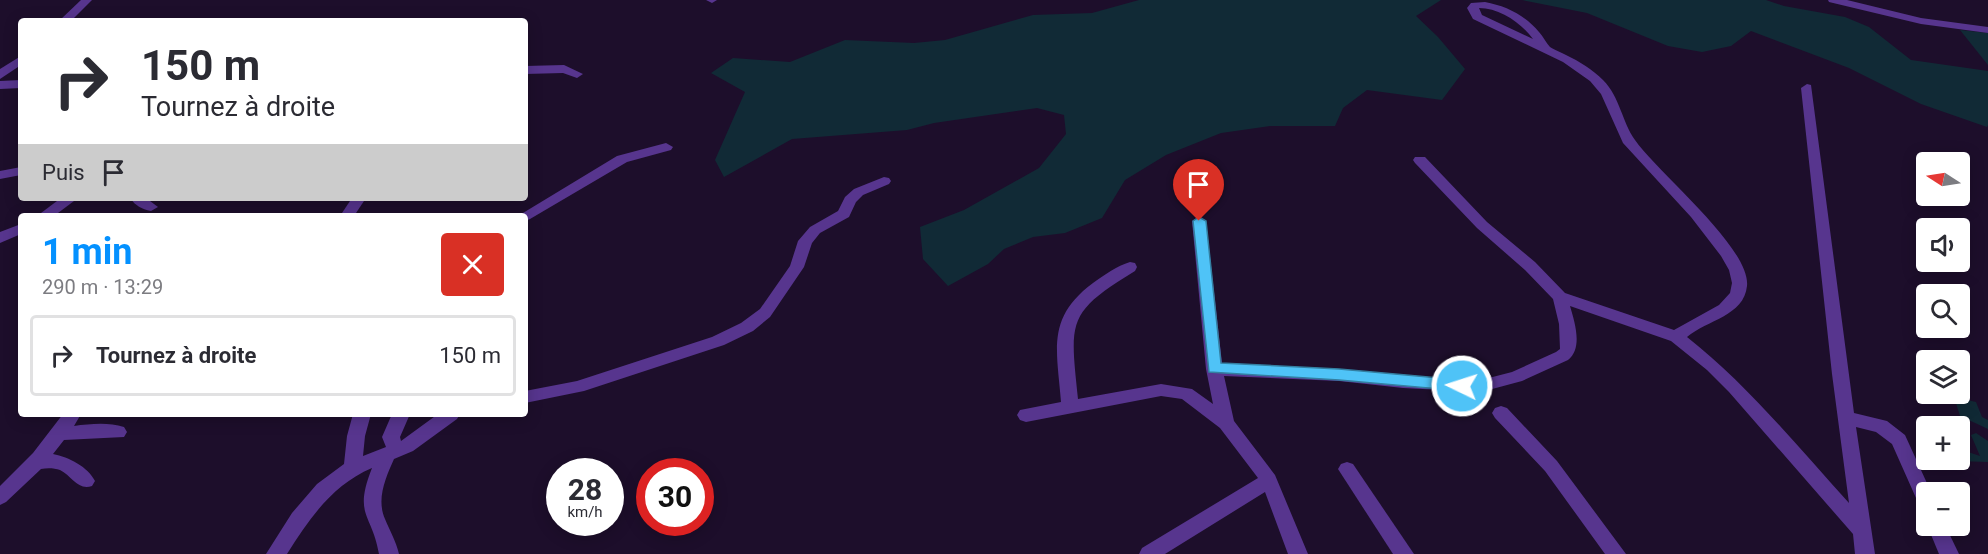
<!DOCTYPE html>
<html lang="fr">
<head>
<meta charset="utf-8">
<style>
  body { margin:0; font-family:Roboto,sans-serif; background:#f2f2f3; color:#2b2b33; height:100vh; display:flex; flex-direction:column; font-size:22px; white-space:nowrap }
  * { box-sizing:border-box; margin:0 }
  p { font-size:20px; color:#7c7c81 }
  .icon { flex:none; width:33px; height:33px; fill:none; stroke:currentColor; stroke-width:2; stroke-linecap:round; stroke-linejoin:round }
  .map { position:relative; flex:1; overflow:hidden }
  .panel { position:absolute; left:18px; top:213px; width:510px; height:204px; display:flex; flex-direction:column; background:#fff; border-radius:6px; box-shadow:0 3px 15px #0003 }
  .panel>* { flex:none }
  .guide { position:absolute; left:18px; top:18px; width:510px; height:183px; border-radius:6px; box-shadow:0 3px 15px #0003; background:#fff; color:#2b2b33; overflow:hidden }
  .needle { width:39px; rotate:282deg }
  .controls { position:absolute; left:1916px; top:152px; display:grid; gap:12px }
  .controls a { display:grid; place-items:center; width:54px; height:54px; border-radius:6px; background:#fff; box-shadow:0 3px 15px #0003; font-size:30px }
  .speed { position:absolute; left:546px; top:458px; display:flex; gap:12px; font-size:30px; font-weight:700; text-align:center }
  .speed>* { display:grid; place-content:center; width:78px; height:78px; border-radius:50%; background:#fff; box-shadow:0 3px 15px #0003; line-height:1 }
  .speed small { font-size:15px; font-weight:400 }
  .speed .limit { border:9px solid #d22; background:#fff; color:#111 }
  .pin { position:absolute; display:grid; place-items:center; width:51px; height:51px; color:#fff; margin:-62px -26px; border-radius:50% 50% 50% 0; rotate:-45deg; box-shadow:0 0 6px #0007 }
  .pin .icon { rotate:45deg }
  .me { position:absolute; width:66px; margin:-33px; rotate:274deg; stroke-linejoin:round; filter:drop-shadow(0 0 4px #0008) }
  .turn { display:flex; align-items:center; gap:21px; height:126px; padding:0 24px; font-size:27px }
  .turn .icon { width:78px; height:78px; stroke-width:2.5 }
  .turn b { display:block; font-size:42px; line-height:51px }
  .then { display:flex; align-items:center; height:57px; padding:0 24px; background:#0003; gap:12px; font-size:22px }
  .round { display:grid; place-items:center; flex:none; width:63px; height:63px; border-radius:6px; background:#f2f2f3 }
  .summary { display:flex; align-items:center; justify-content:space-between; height:102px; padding:0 24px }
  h1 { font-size:36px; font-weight:700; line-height:45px; color:#0491ff }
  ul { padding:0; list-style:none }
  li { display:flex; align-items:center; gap:18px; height:81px; margin:0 12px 9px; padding:0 12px; border:3px solid #e1e1e2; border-radius:6px }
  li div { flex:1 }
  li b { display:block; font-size:22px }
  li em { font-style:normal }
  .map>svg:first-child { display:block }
  .green { fill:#112a36 }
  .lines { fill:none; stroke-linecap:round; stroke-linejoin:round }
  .minor { fill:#57358e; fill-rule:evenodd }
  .route { fill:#4fc3f7; stroke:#337fa1; stroke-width:1.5 }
</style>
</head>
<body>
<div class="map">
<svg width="1988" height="554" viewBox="0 0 1988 554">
  <rect width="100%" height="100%" fill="#1d0e2b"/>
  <!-- green -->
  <g class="green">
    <polygon points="1139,0 1441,0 1416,16 1438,37 1465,69 1442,100 1367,90 1343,108 1335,126 1270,126 1221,133 1166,155 1125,180 1102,218 1065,233 1033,237 1004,249 988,264 948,286 923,259 920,227 964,210 1039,168 1066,134 1064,115 1037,108 934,123 907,130 792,139 724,177 715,160 745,92 711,73 733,58 790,62 845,40 914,43 945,40 1033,15 1092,13"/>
    <polygon points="1522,0 1766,0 1784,6 1845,17 1869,27 1911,60 1988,71 1988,125 1987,127 1921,104 1849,68 1751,31 1731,46 1702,52 1668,46 1587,13"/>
    <polygon points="1960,30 1988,33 1988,65"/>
    <polygon points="1954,397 1976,402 1982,417 1988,420 1988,429 1960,416"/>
    <polygon points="1976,433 1988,441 1988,462 1956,461 1956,459 1959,459 1959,449 1980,456 1971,435"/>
  </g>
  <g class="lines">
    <!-- minor -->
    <g class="minor">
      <polygon points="81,0 92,0 71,21 59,21"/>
      <polygon points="706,0 717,0 712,3"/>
      <polygon points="1828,0 1847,0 1921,18 1988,27 1988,33 1921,24 1829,2"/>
      <path d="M 1485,2 C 1506,6 1525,15 1539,32 C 1543,36 1546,43 1550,47 C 1554,50 1561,52 1566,55 C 1579,61 1593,70 1603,80 C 1620,97 1622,122 1635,140 C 1657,172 1751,248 1747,286 C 1744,316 1707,320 1687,337 C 1748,385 1797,446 1849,503 L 1832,374 L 1801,88 L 1807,84 L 1811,85 L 1854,413 L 1887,421 L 1905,435 L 1931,492 L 1926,492 L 1926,510 L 1920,507 L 1892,444 L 1876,432 L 1856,427 L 1875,554 L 1855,554 L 1853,534 L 1729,392 L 1707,370 L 1671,341 L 1570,306 C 1575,323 1583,348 1568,360 L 1522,381 L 1481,392 L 1403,388 L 1339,381 L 1224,376 L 1234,421 L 1275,475 L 1308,554 L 1288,554 L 1265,492 L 1165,554 L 1139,554 L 1142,548 L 1258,478 L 1220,428 L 1182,399 L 1161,396 L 1026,422 L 1020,420 L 1017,415 L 1020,410 L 1061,402 C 1057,350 1046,318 1093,283 C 1104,275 1117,266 1130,262 L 1135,263 L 1137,267 L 1135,271 C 1066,313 1070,321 1078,399 L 1161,384 L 1192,389 L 1213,404 L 1206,369 L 1192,221 L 1199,216 L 1206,221 L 1222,363 L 1339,369 L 1403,376 L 1481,380 L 1512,372 L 1556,352 L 1560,349 L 1559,324 L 1553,299 L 1525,270 L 1477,228 L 1415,163 L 1413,160 L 1415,157 L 1425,157 L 1487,222 L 1535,262 L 1565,293 L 1674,330 L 1719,305 L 1730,293 L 1732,283 L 1729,270 L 1721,256 L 1691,217 L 1623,143 L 1601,94 L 1590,81 L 1563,62 L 1473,19 L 1467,8 L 1471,3 ZM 1479,8 C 1500,8 1521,23 1533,39 L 1482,15 Z"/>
      <polygon points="21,56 21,65 0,79 0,69"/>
      <polygon points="564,65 583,74 577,78 563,73 525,74 525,66"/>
      <polygon points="21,80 21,88 0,89 0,81"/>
      <polygon points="666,143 673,147 671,150 627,162 530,219 525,221 525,216 518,216 617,156"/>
      <polygon points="21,167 21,175 0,179 0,171"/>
      <polygon points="884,177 889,178 891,181 889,184 863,195 856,202 849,217 820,233 812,243 804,267 770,317 753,331 724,345 584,391 525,403 525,391 577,381 712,337 741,323 760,309 790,266 798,241 810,227 838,211 845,197 854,189"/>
      <polygon points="61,198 78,198 54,216 37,216"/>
      <path d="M 130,198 L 146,198 L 158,207 L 151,211 C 141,209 136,206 130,198 Z"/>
      <polygon points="352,198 366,198 354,216 340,216"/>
      <polygon points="21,224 21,234 0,243 0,232"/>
      <polygon points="1501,406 1507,408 1557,461 1626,554 1605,554 1545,471 1495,418 1492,413 1495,408"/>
      <path d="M 63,414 L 81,414 L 74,426 C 90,424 108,422 124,427 L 127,432 L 124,437 L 64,440 L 53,454 C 69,457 88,467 95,481 L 92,486 C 78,491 72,476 60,470 C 54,468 47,468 41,469 L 6,502 L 0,505 L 0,486 L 33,453 Z"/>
      <path d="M 353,414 L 371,414 L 365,436 L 363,456 L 386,447 L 382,437 L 392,414 L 410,414 L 400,437 L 401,441 L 438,414 L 460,414 L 457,419 L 413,451 L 394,459 C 386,477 376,499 385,519 C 390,531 396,541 399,554 L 379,554 C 372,513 353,516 372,468 C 332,485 310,518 287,554 L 266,554 L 292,513 L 317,484 L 344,464 L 347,436 Z"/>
      <polygon points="1347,462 1353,464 1414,554 1393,554 1338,469 1341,464"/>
      <polygon points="1927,525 1945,525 1959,554 1939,554"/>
    </g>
  </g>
  <!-- route -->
  <polygon class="route" points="1199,217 1206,221 1221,363 1339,369 1462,380 1468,382 1470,386 1468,390 1462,391 1339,380 1209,372 1193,221"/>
</svg>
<div class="controls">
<a><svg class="needle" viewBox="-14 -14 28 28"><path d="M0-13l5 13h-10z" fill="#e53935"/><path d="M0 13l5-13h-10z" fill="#7c7c81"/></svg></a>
<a><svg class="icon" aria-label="sound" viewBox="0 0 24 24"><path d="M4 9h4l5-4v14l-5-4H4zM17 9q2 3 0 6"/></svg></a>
<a><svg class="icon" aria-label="search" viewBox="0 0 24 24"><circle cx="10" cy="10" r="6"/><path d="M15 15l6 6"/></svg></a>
<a><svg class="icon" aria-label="layers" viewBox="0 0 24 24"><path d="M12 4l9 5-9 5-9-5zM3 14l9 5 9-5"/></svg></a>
<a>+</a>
<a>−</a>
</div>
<div class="speed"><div>28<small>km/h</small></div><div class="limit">30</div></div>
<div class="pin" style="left:1199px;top:221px;background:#d93025"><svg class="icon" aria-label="arrive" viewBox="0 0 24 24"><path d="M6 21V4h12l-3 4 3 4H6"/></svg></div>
<svg class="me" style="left:1462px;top:386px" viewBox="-20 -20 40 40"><circle r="17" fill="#4fc3f7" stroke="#fff" stroke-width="3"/><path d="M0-11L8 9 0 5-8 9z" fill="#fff"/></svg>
<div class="guide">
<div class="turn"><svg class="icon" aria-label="right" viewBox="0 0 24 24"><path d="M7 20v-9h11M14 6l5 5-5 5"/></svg><div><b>150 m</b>Tournez à droite</div></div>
<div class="then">Puis<svg class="icon" aria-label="arrive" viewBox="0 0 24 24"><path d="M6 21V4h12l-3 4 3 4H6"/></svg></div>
</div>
<section class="panel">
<div class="summary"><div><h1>1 min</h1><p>290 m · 13:29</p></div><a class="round" style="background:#d93025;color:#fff"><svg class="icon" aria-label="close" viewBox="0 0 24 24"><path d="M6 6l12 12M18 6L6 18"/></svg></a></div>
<ul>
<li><svg class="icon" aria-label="right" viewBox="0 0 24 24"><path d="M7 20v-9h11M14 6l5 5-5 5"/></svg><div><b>Tournez à droite</b></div><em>150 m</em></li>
</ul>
</section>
</div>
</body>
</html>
